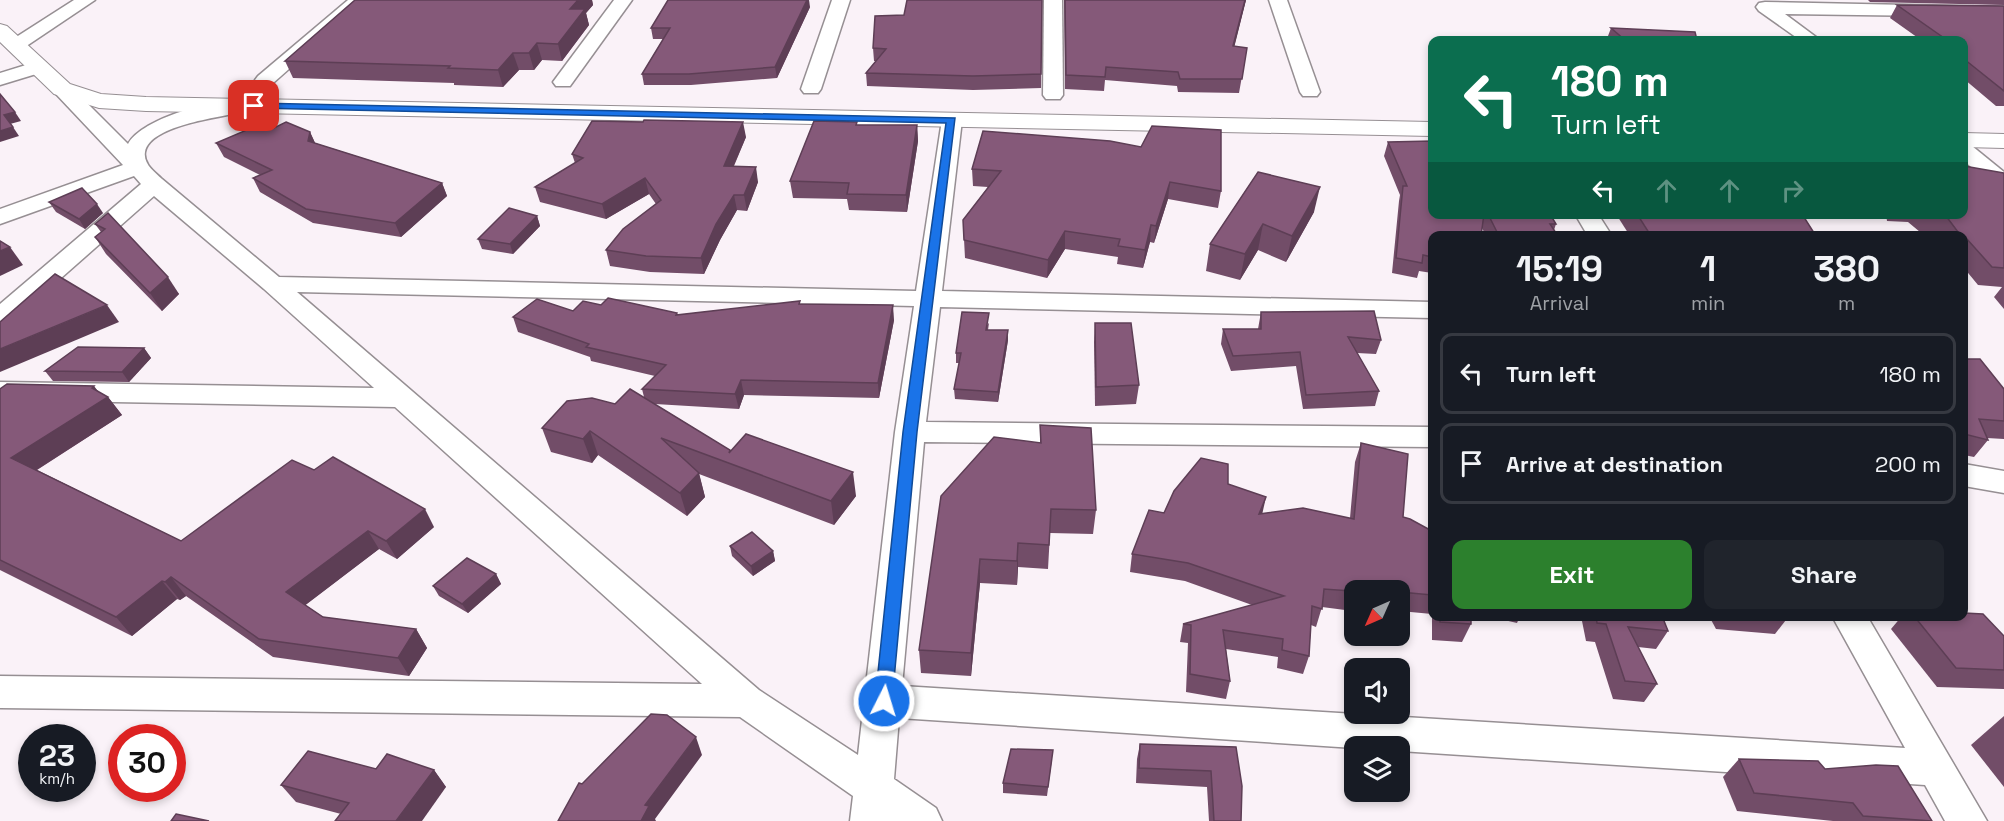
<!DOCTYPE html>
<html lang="en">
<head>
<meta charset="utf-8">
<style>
  body { margin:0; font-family:"Space Grotesk",sans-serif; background:#20242c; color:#f1f3f6; height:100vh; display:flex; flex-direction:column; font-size:22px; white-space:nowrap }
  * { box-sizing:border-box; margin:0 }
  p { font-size:20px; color:#9ea1a6 }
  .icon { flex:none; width:33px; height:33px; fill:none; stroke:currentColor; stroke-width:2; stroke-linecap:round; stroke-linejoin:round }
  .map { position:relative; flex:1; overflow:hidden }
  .side { position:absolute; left:1428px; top:231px; width:540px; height:390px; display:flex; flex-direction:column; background:#171b24; border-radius:12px; box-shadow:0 3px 9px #0003 }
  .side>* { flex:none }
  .hud { position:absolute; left:1428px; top:36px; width:540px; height:183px; border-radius:12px; box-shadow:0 3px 9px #0003; background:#0b6e4f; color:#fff; overflow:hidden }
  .needle { width:39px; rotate:225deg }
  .tools { position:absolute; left:1344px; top:580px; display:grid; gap:12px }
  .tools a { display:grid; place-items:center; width:66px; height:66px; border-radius:12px; background:#171b24; box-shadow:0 3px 9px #0003; font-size:30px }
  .speed { position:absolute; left:18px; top:724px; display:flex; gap:12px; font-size:30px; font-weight:700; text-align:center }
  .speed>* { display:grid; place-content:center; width:78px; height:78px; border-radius:50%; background:#171b24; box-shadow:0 3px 9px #0003; line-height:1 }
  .speed small { font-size:15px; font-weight:400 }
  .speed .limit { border:9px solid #d22; background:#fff; color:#111 }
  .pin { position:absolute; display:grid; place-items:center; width:51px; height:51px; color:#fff; margin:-26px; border-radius:12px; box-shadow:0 3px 9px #0006 }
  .me { position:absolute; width:66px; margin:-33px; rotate:5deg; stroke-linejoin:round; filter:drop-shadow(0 0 4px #0008) }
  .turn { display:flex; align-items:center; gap:21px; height:126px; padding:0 24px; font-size:27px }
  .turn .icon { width:78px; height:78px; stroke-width:2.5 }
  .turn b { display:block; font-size:42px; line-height:51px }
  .lanes { display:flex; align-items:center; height:57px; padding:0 24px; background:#0003; justify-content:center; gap:30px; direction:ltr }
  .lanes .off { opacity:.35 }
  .eta { display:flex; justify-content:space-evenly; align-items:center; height:102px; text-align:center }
  .eta b { font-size:36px; font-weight:700; line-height:42px }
  .action { display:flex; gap:12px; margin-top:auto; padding:12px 24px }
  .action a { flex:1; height:69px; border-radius:12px; background:#2c802d; color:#fff; font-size:24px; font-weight:700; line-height:69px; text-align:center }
  .action a+a { background:#20242c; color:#f1f3f6 }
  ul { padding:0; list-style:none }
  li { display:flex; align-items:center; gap:18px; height:81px; margin:0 12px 9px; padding:0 12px; border:3px solid #363941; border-radius:12px }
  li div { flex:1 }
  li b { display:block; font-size:22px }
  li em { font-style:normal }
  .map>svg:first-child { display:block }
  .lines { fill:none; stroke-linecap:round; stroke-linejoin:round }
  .minor-casing { stroke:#968f93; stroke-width:3 }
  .tertiary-casing { stroke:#968f93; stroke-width:2 }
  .minor { fill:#fff; fill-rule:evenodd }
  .tertiary { fill:#fff; fill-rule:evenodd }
  .wall { fill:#724d68 }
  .shaded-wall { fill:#5d3e55 }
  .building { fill:#855979; stroke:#5d3e55; stroke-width:1.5 }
  .route { fill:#1a73e8; stroke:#114b97; stroke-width:1.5 }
</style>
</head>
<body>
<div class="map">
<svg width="2004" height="821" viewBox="0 0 2004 821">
  <rect width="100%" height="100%" fill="#faf2f8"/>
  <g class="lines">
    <!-- minor casing -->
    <g class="minor-casing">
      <g id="minor">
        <polygon points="74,0 95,0 22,49 10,49 7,45 10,41"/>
        <polygon points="348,0 367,0 272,84 258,84 255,80 258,76"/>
        <polygon points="614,0 632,0 570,86 556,86 553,82"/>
        <polygon points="832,0 850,0 821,89 818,93 804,93 801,89"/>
        <polygon points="1044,0 1062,0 1063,95 1060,99 1046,99 1043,95"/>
        <polygon points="1269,0 1287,0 1320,92 1317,96 1303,96 1300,92"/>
        <polygon points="1765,2 2004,7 2004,17 1785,14 1820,40 1800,40 1759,11 1756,7 1759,3"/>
        <polygon points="39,61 46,63 48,67 46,71 0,85 0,73"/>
        <path d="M 62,83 L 69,85 L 128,144 C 142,118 219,96 247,103 L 250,107 L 247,111 C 225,117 150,124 145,152 C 143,164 155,172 162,179 L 279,277 L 916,291 L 942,120 L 945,116 L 959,116 L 962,120 L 942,291 L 1432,302 L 1432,318 L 940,307 L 926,422 L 1432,427 L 1432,447 L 924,442 L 902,686 L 1905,748 L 1832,616 L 1867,616 L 1987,821 L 1945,821 L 1925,785 L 1400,751 L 1400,747 L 1354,748 L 899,718 L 894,779 L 936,808 L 942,821 L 850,821 L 853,796 L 740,717 L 0,708 L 0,676 L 702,684 L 395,407 L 0,400 L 0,382 L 374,388 L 264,289 L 154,196 L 9,324 L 0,326 L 0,304 L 141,184 L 134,176 L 0,224 L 0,209 L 123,165 L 55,93 L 52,89 L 55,85 ZM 297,292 L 914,306 L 895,432 L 858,755 L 759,690 Z"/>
        <polygon points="1964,145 1972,146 2004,172 2004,190 1996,188 1964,161"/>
        <polygon points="1575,214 1598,214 1612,236 1588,236"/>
        <polygon points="1964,464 2004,471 2004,493 1964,486"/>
      </g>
    </g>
    <!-- tertiary casing -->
    <g class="tertiary-casing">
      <g id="tertiary">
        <polygon points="0,24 7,26 70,84 101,94 146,97 1432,122 1432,136 146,111 99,108 54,94 0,42"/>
        <polygon points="1964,133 2004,134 2004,148 1964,147"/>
      </g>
    </g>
    <!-- minor -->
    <use href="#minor" class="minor"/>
    <!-- tertiary -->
    <use href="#tertiary" class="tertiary"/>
  </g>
  <!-- wall -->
  <g class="wall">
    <polygon points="355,0 592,0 593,5 586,13 589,25 562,61 542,60 534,70 519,70 503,87 454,85 454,83 293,78 285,61"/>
    <polygon points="1042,0 1041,88 973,90 867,86 866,73 876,61 874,61 873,48 904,15"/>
    <polygon points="1064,0 1246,0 1234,47 1247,48 1239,93 1178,92 1177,86 1105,80 1104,91 1065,89"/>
    <polygon points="1868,0 2004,0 2004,5 1870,2"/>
    <polygon points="1897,5 2004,6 2004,106 1996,106 1964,79 1964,40 1921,40 1890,18"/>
    <polygon points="810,7 777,78 691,85 644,85 642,74 663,39 653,39 651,28"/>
    <polygon points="1611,28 1697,40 1613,40 1608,36"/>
    <polygon points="858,125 917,125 918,141 907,212 849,210 847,199 793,198 790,181"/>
    <polygon points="274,128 310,132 315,143 442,183 447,196 401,237 313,223 260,192 253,178 260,175 224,157 216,143"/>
    <polygon points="983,131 1221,191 1218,208 1168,199 1154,243 1150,242 1143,268 1117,264 1118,257 1065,249 1047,278 965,258 963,220 988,187 973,186 972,169"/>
    <polygon points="746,137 734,166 758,182 747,211 737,210 720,240 704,274 650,272 610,266 606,250 656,204 649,194 606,219 540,202 535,187 575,163 572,154"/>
    <polygon points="1388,142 1432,214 1550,214 1556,224 1554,230 1558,236 1486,236 1482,228 1432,236 1432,273 1419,271 1417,278 1392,273 1399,201 1400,195 1384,156"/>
    <polygon points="1258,172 1314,212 1286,262 1258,250 1240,280 1206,271 1210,244"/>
    <polygon points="2004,173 2004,309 1994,297 2002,287 1978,285 1964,268 1964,236 1935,236 1933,234 1920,232 1908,222 1887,221 1886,214 1964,214"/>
    <polygon points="49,202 103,213 85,229 56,212"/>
    <polygon points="108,213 179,294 162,311 106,254 95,237 101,232 95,224"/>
    <polygon points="1616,214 1802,214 1816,236 1630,236"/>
    <polygon points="537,216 540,226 513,254 482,249 478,239"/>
    <polygon points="800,304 894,320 879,398 744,395 739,409 655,404 731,451 856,496 834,525 699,474 705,497 687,516 598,455 592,463 551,452 542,428 615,404 644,397 642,389 655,376 591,361 590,357 518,332 513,317 573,311 601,305 677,313 677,315"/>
    <polygon points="1261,312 1381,340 1376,354 1357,353 1379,391 1375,406 1303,409 1296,366 1231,371 1221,344 1223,329 1258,329"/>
    <polygon points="989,323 988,330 1008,340 998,402 955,399 954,389 959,363 956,363 956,353"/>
    <polygon points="1095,323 1139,385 1136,404 1095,406 1094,342"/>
    <polygon points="1432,328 1432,363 1428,343"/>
    <polygon points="144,348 151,358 129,382 53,381 45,371"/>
    <polygon points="1964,359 2004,389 2004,439 1987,438 1988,440 1974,457 1964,455"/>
    <polygon points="0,389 99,392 108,397 122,415 37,470 181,541 434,527 397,559 379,549 305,605 323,617 416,629 427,648 409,676 273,657 186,596 180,600 177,599 132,636 0,570"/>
    <polygon points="1040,425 1096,510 1093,534 1050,533 1048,569 1018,567 1017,585 980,583 971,676 921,673 919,650 1040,443"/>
    <polygon points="1361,443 1403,517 1432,531 1432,616 1471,616 1471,624 1462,642 1432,640 1432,614 1400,611 1400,591 1354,591 1354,606 1346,605 1345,610 1322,607 1316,627 1311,625 1309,656 1303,674 1277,668 1278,657 1226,649 1230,681 1226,699 1186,692 1188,643 1180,642 1183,624 1252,605 1185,581 1130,572 1132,554 1164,513 1228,484 1262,513 1350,518 1355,462"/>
    <polygon points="730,546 773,551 775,561 753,576 732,556"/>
    <polygon points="496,574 501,584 468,613 439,596 433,586"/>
    <polygon points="1487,616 1520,616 1517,623"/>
    <polygon points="1581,616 1662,616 1668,631 1656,649 1638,647 1657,684 1644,702 1613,699 1595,642 1586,641"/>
    <polygon points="1709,616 1789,616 1775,634 1716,629"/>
    <polygon points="1902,616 1964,616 2004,636 2004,689 1937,687 1891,629"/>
    <polygon points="2004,716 2004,787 1971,745"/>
    <polygon points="1140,744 1236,747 1241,821 1209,821 1207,787 1136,783 1137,759"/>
    <polygon points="1052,759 1047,796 1003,793 1003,783"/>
    <polygon points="1739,759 1825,769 1932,821 1833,821 1737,811 1723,777"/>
    <polygon points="376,769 434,770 446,787 341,814 296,802 281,785"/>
  </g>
  <!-- shaded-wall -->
  <g class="shaded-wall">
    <polygon points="578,0 592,0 593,5 586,13 589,25 562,61 558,44 570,9"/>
    <polygon points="807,0 809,0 810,7 777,78 775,67"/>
    <polygon points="1245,0 1246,0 1231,60 1233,46"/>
    <polygon points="537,43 542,60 534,70 529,53"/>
    <polygon points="513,53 519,70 503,87 498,70"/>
    <polygon points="15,112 21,121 10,124 4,115"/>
    <polygon points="743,122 746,137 727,181 724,166"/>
    <polygon points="917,125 918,141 907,212 906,195"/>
    <polygon points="13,127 19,136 0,142 0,131"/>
    <polygon points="310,132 316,145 308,141"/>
    <polygon points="756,167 758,182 747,211 744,195"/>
    <polygon points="645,178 649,194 606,219 602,204"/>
    <polygon points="1170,182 1168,199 1154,243 1156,226"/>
    <polygon points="442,183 447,196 401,237 395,223"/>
    <polygon points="1320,187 1314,212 1286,262 1292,236"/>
    <polygon points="734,195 737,210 720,240 704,274 701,258 716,224"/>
    <polygon points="97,204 103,213 85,229 79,219"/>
    <polygon points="537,216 540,226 513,254 510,244"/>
    <polygon points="1263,224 1258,250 1240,280 1245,254"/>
    <polygon points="1151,225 1150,242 1143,268 1145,250"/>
    <polygon points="1065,231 1065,249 1047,278 1048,260"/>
    <polygon points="10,247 23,265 0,276 0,251"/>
    <polygon points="168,277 179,294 162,311 150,293"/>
    <polygon points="107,305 119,322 0,372 0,349"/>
    <polygon points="893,305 894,320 879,398 878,383"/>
    <polygon points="1008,330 1008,340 998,402 998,392"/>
    <polygon points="144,348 151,358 129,382 122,372"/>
    <polygon points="741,380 744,395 739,409 735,394"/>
    <polygon points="94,386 104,399 108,397 122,415 27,476 11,458"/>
    <polygon points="590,431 598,455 592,463 583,439"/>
    <polygon points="853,472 856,496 834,525 831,501"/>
    <polygon points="699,473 705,497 687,516 680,493"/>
    <polygon points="1266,497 1262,515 1259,514"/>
    <polygon points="425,509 434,527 397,559 386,541"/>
    <polygon points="368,531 379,549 299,610 286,592"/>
    <polygon points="1018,543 1018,567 1017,585 1017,561"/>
    <polygon points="773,551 775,561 753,576 751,566"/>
    <polygon points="980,559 980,583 971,676 971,653"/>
    <polygon points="496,574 501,584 468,613 462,604"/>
    <polygon points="171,577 186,596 180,600 165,582"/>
    <polygon points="162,581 177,599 132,636 116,617"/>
    <polygon points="416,629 427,648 409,676 398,658"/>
    <polygon points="696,737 702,755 655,819 656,821 641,821 645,805"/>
    <polygon points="434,770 446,787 422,821 396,821"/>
  </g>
  <!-- building -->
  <g class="building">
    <polygon points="355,0 578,0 570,9 585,9 558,44 537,43 529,53 513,53 498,70 448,68 450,66 285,61"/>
    <polygon points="668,0 807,0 775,67 689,74 642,74 670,28 651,28"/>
    <polygon points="907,0 1042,0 1041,74 973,76 866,73 886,49 873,48 875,16 904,15"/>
    <polygon points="1065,0 1245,0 1233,46 1247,48 1242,79 1180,79 1178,72 1106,67 1105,77 1066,75"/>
    <polygon points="1897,5 2004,6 2004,91 1964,59 1964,40 1947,40"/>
    <polygon points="1611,28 1695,32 1697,40 1625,40"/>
    <polygon points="1546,37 1583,38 1584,40 1546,40"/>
    <polygon points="0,94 15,112 4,115 13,127 0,131"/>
    <polygon points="644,120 743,122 724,166 756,167 744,195 734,195 716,224 701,258 646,256 606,250 623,229 661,200 645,178 602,204 535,187 583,158 572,154 592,121 643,122"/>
    <polygon points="814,121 857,122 856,125 917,125 906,195 847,194 849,183 790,181"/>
    <polygon points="286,122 310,132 308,141 442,183 395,223 306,209 253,178 272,170 216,143 263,123 274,128"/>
    <polygon points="1152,126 1221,130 1221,191 1170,182 1156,226 1151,225 1145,250 1118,246 1120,239 1065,231 1048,260 964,240 963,220 1001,171 972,169 983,131 1110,141 1141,147"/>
    <polygon points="1432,141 1432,214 1484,214 1481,236 1432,236 1432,257 1423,255 1422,263 1396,258 1403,186 1407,186 1388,142"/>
    <polygon points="1964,166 2004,173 2004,268 1992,267 1966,238 1964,238 1964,236 1961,236 1946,216 1931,214 1964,214"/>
    <polygon points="1258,172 1320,187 1292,236 1263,224 1245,254 1210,244"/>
    <polygon points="82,188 97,204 79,219 49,202"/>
    <polygon points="509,208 537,216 510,244 478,239"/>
    <polygon points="108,213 168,277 150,293 95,237 105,229 95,224"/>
    <polygon points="1488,214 1550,214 1556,224 1550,224 1558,236 1499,236"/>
    <polygon points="1637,214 1802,214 1816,236 1651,236"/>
    <polygon points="0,241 10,247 0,251"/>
    <polygon points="55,274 107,305 0,349 0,322"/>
    <polygon points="608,298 677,313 676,315 800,301 799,304 893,305 878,383 741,380 735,394 642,389 666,365 586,347 589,344 513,317 537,299 573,311 583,301 601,305"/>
    <polygon points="1374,311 1381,340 1348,337 1379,391 1306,395 1300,352 1233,356 1223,329 1261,329 1261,312"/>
    <polygon points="962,312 989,313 986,330 1008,330 998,392 954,389 961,353 956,353"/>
    <polygon points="1095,323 1131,323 1139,385 1096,387"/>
    <polygon points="78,347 144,348 122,372 45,371"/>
    <polygon points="1964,359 1980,359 2004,389 2004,421 1979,419 1988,440 1964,434"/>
    <polygon points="7,384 94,386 92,388 108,397 11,458 181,541 292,460 314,470 333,457 425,509 386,541 368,531 286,592 323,617 416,629 398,658 259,639 171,577 165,582 162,581 116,617 0,560 0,389"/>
    <polygon points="630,389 730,450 729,453 746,434 853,472 831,501 661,438 699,473 680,493 590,431 583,439 542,428 567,401 592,398 615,404"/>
    <polygon points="1040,425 1091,428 1096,510 1051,509 1049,545 1018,543 1017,561 980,559 971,653 919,650 941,496 994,437 1041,443"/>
    <polygon points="1361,443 1408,454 1403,517 1410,519 1432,531 1432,595 1400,592 1400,591 1352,587 1351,591 1324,589 1322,609 1312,606 1309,656 1282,650 1283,639 1223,630 1230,681 1190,674 1191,625 1183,624 1284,596 1188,563 1132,554 1149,510 1164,513 1174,491 1201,458 1228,464 1228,484 1266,497 1259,514 1303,508 1354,519"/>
    <polygon points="752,532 773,551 751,566 730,546"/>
    <polygon points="467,558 496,574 462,604 433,586"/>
    <polygon points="1964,613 1983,614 2004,636 2004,670 1956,668 1914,616 1964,616"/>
    <polygon points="1440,616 1471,616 1471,624 1440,622"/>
    <polygon points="1596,616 1662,616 1668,631 1628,627 1657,684 1625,681 1606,624 1597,623"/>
    <polygon points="651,714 667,715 696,737 645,805 649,806 641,821 558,821 579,783 582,784"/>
    <polygon points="1140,744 1236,747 1242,786 1241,821 1214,821 1211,771 1139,768"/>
    <polygon points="1011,749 1053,750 1048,787 1003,783"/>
    <polygon points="308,751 376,769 387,754 434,770 396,821 335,821 349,803 281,785"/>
    <polygon points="1739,759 1818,761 1825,769 1876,765 1898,766 1932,821 1863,816 1853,803 1754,793"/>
    <polygon points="176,814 209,821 171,821"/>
  </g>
  <!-- route -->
  <polygon class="route" points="254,103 955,118 917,432 892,701 890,706 884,708 877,706 875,701 903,432 946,123 250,108 250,104"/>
</svg>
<div class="tools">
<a><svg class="needle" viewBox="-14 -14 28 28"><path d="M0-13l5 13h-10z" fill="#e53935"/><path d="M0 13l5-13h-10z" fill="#9ea1a6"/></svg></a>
<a><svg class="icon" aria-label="sound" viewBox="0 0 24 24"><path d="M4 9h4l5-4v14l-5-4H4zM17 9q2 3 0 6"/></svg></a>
<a><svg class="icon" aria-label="layers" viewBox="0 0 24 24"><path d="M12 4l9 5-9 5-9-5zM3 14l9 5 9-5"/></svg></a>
</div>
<div class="speed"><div>23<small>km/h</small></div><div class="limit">30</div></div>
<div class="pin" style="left:254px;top:106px;background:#d93025"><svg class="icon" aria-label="arrive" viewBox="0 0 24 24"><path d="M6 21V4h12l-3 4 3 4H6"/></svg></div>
<svg class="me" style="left:884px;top:701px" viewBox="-20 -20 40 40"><circle r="17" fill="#1a73e8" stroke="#fff" stroke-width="3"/><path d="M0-11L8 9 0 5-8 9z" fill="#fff"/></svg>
<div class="hud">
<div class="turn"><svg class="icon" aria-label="left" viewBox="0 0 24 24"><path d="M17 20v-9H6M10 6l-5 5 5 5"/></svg><div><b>180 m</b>Turn left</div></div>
<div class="lanes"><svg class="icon" aria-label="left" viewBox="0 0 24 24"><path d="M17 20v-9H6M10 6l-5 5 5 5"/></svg><svg class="icon off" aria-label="ahead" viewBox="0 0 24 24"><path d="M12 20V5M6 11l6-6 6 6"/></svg><svg class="icon off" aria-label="ahead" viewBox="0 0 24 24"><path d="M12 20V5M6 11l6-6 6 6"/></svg><svg class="icon off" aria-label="right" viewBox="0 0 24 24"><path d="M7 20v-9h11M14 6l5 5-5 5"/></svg></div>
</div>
<section class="side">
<div class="eta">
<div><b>15:19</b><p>Arrival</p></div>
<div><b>1</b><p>min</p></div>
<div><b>380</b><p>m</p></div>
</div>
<ul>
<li><svg class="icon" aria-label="left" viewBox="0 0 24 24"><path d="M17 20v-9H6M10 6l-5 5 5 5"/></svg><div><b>Turn left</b></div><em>180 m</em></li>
<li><svg class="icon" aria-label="arrive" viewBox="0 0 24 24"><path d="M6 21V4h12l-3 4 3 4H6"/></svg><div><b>Arrive at destination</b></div><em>200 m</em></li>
</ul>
<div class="action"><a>Exit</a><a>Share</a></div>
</section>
</div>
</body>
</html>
